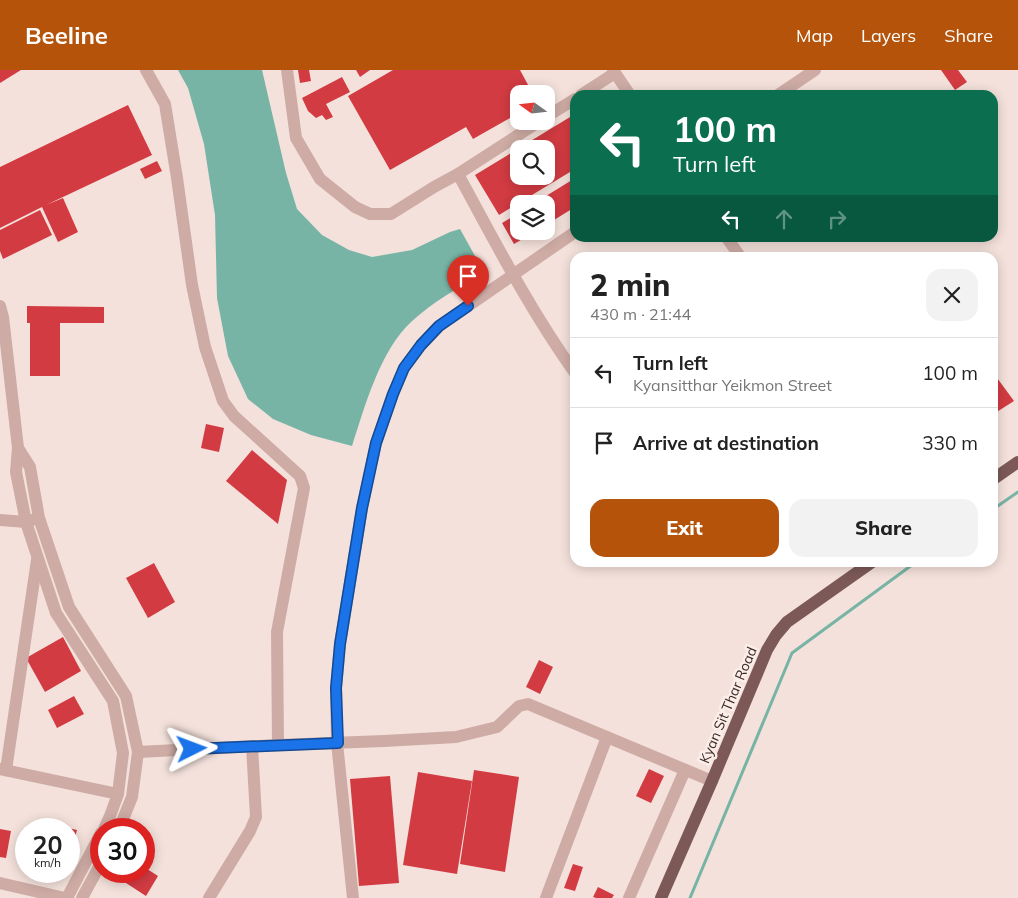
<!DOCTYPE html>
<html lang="en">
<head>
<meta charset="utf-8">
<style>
  body { margin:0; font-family:Mulish,sans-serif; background:#f2f2f2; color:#222; height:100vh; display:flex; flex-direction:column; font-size:19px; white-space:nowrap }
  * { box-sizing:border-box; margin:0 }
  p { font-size:16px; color:#767676 }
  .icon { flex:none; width:28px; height:28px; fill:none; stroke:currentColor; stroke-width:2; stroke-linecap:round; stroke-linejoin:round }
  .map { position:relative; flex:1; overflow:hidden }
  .drawer { position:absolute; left:570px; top:182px; width:428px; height:315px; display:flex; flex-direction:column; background:#fff; border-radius:15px; box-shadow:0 2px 12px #0003 }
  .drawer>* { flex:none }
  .guide { position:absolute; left:570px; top:20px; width:428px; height:152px; border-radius:15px; box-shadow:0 2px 12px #0003; background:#0b6e4f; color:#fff; overflow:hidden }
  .needle { width:32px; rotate:285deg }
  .fabs { position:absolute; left:510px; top:15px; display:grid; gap:10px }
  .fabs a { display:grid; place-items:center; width:45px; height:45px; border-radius:10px; background:#fff; box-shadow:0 2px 12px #0003; font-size:25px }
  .speed { position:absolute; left:15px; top:748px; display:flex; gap:10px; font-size:25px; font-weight:700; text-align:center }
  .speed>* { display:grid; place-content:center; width:65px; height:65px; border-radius:50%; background:#fff; box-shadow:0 2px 12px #0003; line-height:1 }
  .speed small { font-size:12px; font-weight:400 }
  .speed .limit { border:8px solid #d22; background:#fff; color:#111 }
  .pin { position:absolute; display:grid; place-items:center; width:42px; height:42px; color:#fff; margin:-51px -21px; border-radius:50% 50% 50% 0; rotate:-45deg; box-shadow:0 0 5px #0007 }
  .pin .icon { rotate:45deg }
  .me { position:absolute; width:55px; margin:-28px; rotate:87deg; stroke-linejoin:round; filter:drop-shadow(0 0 4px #0008) }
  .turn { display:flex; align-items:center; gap:18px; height:105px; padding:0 20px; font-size:22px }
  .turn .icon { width:65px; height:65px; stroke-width:2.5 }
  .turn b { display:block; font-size:35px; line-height:42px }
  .lanes { display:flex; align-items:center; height:48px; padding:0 20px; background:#0003; justify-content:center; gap:25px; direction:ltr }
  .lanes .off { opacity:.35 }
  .round { display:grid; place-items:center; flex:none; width:52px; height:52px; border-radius:15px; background:#f2f2f2 }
  .overview { display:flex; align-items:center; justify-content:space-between; height:85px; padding:0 20px }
  h1 { font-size:30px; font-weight:800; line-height:38px }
  .cta { display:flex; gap:10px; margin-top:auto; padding:10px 20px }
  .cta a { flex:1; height:58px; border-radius:15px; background:#b45309; color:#fff; font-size:20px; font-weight:800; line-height:58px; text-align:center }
  .cta a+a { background:#f2f2f2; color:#222 }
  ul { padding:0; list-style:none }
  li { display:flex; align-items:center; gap:15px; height:70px; padding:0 20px; border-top:1px solid #e0e0e0 }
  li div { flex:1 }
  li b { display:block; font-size:19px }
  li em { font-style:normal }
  header { display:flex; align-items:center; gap:30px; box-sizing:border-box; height:70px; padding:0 25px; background:#b45309; color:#fff }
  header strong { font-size:24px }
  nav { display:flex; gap:28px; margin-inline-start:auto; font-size:18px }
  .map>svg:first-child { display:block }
  .water { fill:#77b4a5 }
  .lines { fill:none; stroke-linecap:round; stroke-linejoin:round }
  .stream { stroke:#77b4a5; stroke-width:3 }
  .building { fill:#d23b42; fill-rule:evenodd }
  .minor { stroke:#ceaca5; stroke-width:12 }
  .major { stroke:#7c5957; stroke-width:12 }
  .route-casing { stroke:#114b97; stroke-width:12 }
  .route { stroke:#1a73e8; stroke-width:9 }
  .labels { text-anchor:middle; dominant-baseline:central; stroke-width:5; stroke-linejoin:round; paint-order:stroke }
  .street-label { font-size:14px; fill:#392827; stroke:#fbede8 }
</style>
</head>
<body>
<header>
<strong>Beeline</strong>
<nav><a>Map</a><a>Layers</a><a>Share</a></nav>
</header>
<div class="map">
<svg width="1018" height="828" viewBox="0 0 1018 828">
  <rect width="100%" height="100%" fill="#f4e1db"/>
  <!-- water -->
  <path class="water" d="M 178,0 L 262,0 L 286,103 L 297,139 L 322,165 L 349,180 L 372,187 L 412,180 L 450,162 L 460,159 L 484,202 C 459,217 433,232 411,252 C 380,281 365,336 352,376 L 311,365 L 273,349 L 248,329 L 228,286 L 217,228 L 215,145 L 204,74 L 188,18 Z"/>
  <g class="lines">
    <!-- stream -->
    <g class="stream">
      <polyline points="992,440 1018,422"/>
      <polyline points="690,828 792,583 916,492"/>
    </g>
  </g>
  <!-- building -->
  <g class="building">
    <polygon points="0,0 21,0 0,13"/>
    <polygon points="298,0 309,0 311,11 300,13"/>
    <polygon points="356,0 370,0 360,7"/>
    <polygon points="393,0 520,0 533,24 519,24 519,43 473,69 466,57 390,100 348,26"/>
    <polygon points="941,0 958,0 967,12 955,20"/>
    <polygon points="342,7 350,22 326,34 333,47 326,50 322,45 316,48 308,41 302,28"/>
    <polygon points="128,35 152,85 46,135 63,128 78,162 58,172 42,137 0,158 0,97"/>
    <path d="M 575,44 L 575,99 L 499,145 L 475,105 ZM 519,79 L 546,79 L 546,106 L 519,106 Z"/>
    <polygon points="157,91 162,101 145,109 140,99"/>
    <polygon points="572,110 575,114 575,137 546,155 546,134 533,134"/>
    <polygon points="40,140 52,165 3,189 0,181 0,160"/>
    <polygon points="519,143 519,161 536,161 514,174 502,153"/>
    <polygon points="27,236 104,237 104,253 60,253 60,306 30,306 30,253 36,253 27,253"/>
    <polygon points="992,301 1014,331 992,345"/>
    <polygon points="206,354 224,358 219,382 201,378"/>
    <polygon points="252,380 287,410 278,454 226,411"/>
    <polygon points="154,493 175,532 148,548 126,508"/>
    <polygon points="63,567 81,601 45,622 26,588"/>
    <polygon points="539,590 553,597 540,624 526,617"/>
    <polygon points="74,626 84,644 57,658 48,640"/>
    <polygon points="649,699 664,706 651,733 636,726"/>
    <polygon points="474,700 519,707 505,802 460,794"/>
    <polygon points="418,702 472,711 457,804 403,795"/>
    <polygon points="390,706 399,813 359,816 350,709"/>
    <polygon points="51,754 77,760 74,771 69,770 69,759 50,759"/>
    <polygon points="0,759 11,761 6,788 0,787"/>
    <polygon points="573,794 583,797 575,821 564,818"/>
    <polygon points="144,797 158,806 146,826 109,802 110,801 144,801"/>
    <polygon points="598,817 614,825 612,828 596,828 593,827"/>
  </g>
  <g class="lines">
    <!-- minor -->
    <g class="minor">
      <polyline points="146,0 165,34 177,108 192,215 205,277 223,331 234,346 300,406 304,418 277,562 278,675"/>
      <polyline points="287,0 296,68 320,109 355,137 370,144 391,144 434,117 458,104 540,51"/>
      <polyline points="613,0 630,25"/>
      <polyline points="581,25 615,3"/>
      <polyline points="778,25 815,0"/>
      <polyline points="546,47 575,29"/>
      <path d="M 458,104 C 495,172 530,240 575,303"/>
      <polyline points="727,168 741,188"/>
      <polyline points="0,236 3,247 18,378 16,402 26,452 56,543 113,631 123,683 118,724 110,746 104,759"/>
      <polyline points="18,378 30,397 39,448 69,537 126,626 138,682 132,727 119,759"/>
      <polyline points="0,450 26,452 32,450"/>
      <polyline points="138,682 278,675 384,671 456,667 497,657 519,636 528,634 712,711"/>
      <polyline points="0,699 118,724"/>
      <polyline points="6,700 37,490"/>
      <polyline points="0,813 65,828"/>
      <polyline points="67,828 101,763"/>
      <polyline points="82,828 101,793"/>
      <polyline points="209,828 250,761 256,747 252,676"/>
      <polyline points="353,828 337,673 336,618 340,574 362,438 376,373 393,324 404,298 421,275 439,256 575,162"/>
      <polyline points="546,828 607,667"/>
      <polyline points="629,828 685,700"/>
    </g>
    <!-- major -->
    <g class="major">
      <polyline points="992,410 1018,392"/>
      <polyline points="661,828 712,711 767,580 776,565 787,552 872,492"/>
    </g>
  </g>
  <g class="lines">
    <!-- route casing -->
    <g class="route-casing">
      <polyline id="route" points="192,679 338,673 336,618 340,574 362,438 376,373 393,324 404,298 421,275 439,256 468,236"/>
    </g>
    <!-- route -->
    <use href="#route" class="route"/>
  </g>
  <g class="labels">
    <!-- street labels -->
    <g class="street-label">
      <text transform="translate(728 635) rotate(-67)">Kyan Sit Thar Road</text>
    </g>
  </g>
</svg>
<div class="fabs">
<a><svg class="needle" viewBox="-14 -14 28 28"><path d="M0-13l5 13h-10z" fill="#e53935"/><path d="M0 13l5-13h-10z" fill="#767676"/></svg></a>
<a><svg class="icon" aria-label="search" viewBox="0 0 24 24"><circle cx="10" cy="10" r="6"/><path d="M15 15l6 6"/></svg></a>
<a><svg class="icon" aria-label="layers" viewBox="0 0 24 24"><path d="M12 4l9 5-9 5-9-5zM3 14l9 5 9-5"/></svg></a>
</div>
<div class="speed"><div>20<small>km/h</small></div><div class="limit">30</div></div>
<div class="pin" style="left:468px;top:236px;background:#d93025"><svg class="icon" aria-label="arrive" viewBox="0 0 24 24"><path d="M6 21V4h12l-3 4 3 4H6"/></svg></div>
<svg class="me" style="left:192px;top:679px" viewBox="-20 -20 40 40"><path d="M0-17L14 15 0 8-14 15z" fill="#1a73e8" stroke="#fff" stroke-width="4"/></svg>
<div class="guide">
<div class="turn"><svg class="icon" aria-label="left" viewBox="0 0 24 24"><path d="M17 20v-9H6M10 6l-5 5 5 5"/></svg><div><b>100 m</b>Turn left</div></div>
<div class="lanes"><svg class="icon" aria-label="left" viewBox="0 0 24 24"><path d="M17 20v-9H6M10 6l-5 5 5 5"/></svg><svg class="icon off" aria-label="ahead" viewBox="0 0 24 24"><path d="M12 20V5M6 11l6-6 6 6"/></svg><svg class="icon off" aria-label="right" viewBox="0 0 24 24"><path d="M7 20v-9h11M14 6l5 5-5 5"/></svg></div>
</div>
<section class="drawer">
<div class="overview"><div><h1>2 min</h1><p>430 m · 21:44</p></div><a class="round"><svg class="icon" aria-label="close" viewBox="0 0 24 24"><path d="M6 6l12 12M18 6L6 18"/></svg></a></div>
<ul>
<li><svg class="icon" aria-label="left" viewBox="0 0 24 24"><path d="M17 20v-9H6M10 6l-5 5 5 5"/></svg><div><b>Turn left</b><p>Kyansitthar Yeikmon Street</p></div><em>100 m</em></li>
<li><svg class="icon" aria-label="arrive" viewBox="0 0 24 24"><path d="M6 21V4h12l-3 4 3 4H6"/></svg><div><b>Arrive at destination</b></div><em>330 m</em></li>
</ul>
<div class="cta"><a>Exit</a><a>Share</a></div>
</section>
</div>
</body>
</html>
